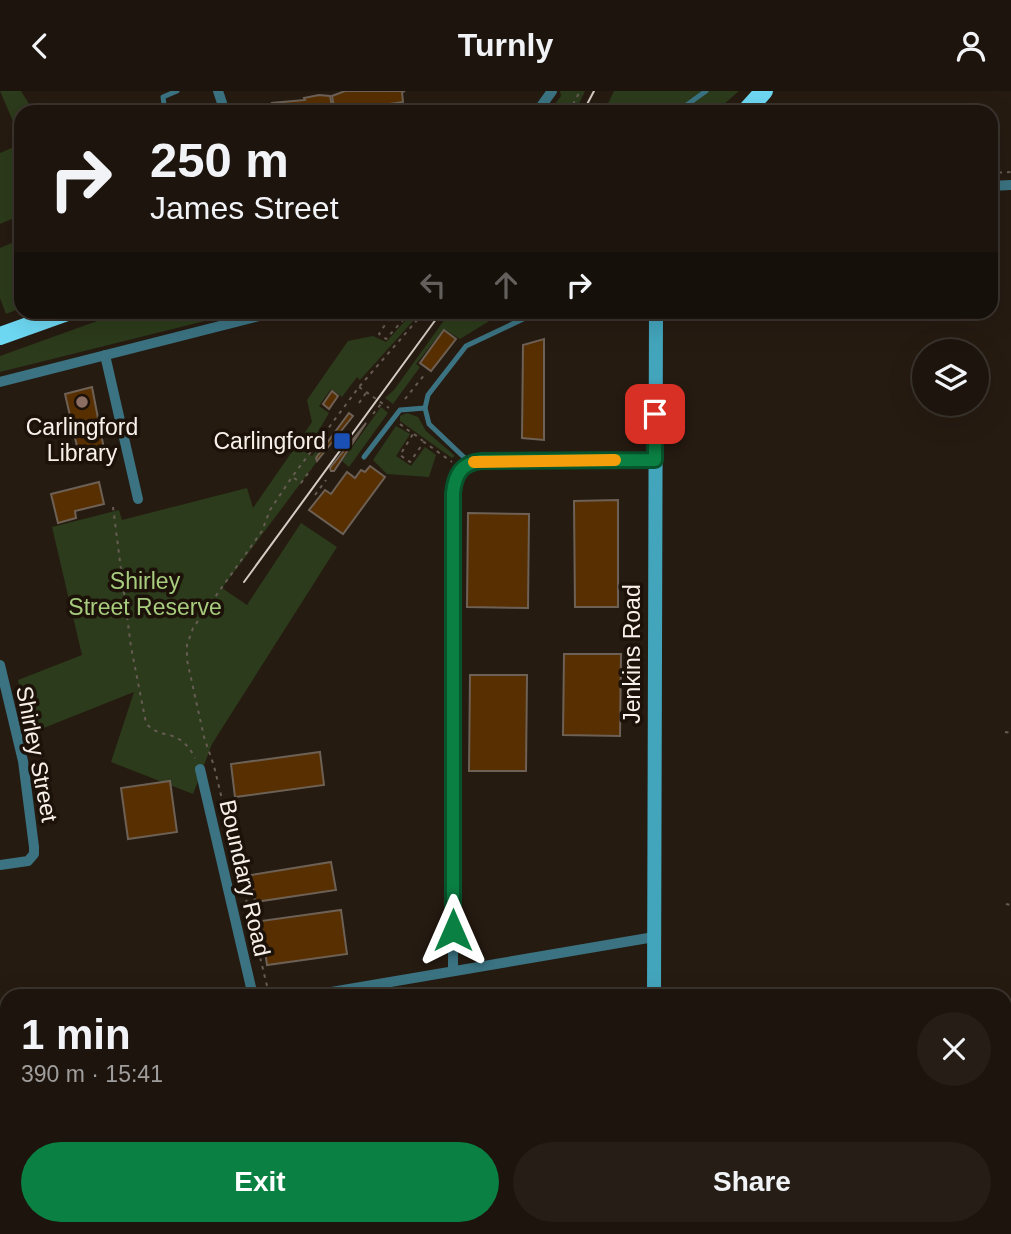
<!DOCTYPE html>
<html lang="en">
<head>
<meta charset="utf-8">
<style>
  body { margin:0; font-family:Helvetica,sans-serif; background:#251d16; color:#f1f3f6; height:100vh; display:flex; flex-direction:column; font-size:26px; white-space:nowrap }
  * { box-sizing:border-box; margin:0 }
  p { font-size:23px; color:#a09e9d }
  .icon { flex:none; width:38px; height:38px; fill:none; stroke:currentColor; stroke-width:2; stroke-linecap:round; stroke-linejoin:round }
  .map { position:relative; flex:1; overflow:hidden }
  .sheet { position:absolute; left:0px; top:898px; width:1012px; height:247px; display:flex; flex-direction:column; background:#1c140d; border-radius:21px 21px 0 0; box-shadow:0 7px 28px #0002,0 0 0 2px #3a332e }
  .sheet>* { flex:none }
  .hud { position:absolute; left:14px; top:14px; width:984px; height:214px; border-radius:21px; box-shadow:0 7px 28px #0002,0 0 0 2px #3a332e; background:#1c140d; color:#f1f3f6; overflow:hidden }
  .fabs { position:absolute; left:912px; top:248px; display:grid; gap:14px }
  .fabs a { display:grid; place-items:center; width:77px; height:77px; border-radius:50%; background:#1c140d; box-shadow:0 7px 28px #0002,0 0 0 2px #3a332e; font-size:35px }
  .pin { position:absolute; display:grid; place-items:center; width:60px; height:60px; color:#fff; margin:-30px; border-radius:14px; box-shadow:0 4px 10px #0006 }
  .me { position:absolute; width:77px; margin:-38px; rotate:0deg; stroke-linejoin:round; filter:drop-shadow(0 0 5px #0008) }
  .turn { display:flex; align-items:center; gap:24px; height:147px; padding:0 21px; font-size:32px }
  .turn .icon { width:91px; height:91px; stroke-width:2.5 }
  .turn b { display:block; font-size:49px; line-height:60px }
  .lanes { display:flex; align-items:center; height:66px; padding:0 21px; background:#0003; justify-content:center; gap:35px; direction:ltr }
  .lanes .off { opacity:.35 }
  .round { display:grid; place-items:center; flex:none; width:74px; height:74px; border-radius:37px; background:#251d16 }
  .head { display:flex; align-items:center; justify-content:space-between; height:119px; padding:0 21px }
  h1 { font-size:42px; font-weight:600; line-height:52px }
  .primary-button { display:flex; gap:14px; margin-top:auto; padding:14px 21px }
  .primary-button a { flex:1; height:80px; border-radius:42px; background:#0b8043; color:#fff; font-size:28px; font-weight:600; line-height:80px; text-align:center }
  .primary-button a+a { background:#251d16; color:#f1f3f6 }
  header { display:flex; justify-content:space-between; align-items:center; height:91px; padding:0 21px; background:#1c140d; font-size:32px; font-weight:600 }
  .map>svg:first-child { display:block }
  .green { fill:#2c3b1b }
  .building { fill:#572f00; stroke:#6d6055; stroke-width:2 }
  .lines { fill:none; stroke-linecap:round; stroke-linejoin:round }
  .path { stroke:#665c53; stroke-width:2; stroke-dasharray:3.5 5; stroke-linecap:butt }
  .service { stroke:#3b7382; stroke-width:5 }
  .minor { stroke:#3b7382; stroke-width:10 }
  .secondary { stroke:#43a5bc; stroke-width:14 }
  .trunk { stroke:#6ed8f3; stroke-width:18 }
  .tram { stroke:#d4ccc5; stroke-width:2 }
  .route-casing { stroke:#07532c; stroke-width:18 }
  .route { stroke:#0b8043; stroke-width:12 }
  .slow { stroke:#f59e0b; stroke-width:12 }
  .education-dot { fill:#8d6e63; stroke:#1c1209; stroke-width:2.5 }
  .transit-dot { fill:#1a4fb4; stroke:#1c1209; stroke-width:2.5 }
  .labels { text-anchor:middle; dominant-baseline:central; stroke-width:7; stroke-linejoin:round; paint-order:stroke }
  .poi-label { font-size:23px; fill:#f8f0ea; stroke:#1c1209 }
  .park-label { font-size:23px; fill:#a7cc7e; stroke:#1c1209 }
  .street-label { font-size:23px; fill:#f8f0ea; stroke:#1c1209 }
</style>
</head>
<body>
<header><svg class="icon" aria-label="back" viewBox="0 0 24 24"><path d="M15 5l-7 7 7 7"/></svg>Turnly<svg class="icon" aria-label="person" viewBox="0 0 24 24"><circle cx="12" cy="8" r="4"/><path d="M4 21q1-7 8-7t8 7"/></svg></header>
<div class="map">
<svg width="1011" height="1143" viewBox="0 0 1011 1143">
  <rect width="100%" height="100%" fill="#261b11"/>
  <!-- green -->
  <g class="green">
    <polygon points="0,0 21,0 34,21 21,21 21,49"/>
    <polygon points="560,0 585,0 575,21 549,21 561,5"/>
    <polygon points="614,0 739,0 715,21 604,21"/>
    <polygon points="14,56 21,72 21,124 0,133 0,62"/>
    <polygon points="21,148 21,217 6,223 0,207 0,157"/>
    <polygon points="125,220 241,221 0,281 0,265"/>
    <polygon points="389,221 373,245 386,251 413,221 421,221 360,289 357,286 342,306 331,298 319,315 329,322 311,353 302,346 312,331 307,309 348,250 373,245"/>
    <polygon points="450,221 469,221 471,229 499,224 460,248 444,238 416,273 420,276 393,313 385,307 394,299"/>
    <polygon points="381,316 388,322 349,376 342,370"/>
    <polygon points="407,322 418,326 426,340 455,365 452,367 400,330 400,325"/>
    <polygon points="396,335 410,343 396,365 411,375 425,356 436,364 429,386 387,383 373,369"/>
    <polygon points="296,355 312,365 316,360 319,362 316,367 318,369 222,497 247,514 301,432 337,456 212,653 193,703 111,671 134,601 31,642 18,589 82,564 52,436 119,419 122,429 247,397 253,417"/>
  </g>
  <!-- building -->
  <g class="building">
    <polygon points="345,0 405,0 402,1 403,11 335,21 332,5"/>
    <polygon points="319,4 330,5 333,21 274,21 272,12 305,9 304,7"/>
    <polygon points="444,239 456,248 431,280 420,272"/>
    <polygon points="544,248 544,349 522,347 523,254"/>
    <polygon points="92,296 104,358 79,364 65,303"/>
    <polygon points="332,300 338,305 329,318 323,313"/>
    <polygon points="349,322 353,325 317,370 316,367"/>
    <polygon points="366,332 334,380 331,380 330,377"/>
    <polygon points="370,375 385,386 343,443 309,419 325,399 331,403 347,381 355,387 361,379 365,381"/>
    <polygon points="99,391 104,413 75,420 76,427 58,432 51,403"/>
    <polygon points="618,409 618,516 575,516 574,410"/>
    <polygon points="468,422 529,423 528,517 467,516"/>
    <polygon points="564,563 621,563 620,645 563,644"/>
    <polygon points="470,584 527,584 526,680 469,680"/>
    <polygon points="320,661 324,694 235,706 231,673"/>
    <polygon points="170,690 177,741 128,748 121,697"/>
    <polygon points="331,771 336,799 255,811 251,784"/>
    <polygon points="341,819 347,863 267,874 261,830"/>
    <polygon points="7,1106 7,1136 0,1138 0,1107"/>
  </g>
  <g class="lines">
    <!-- path -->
    <g class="path">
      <polyline points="569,21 580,0"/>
      <polyline points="990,82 1011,81"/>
      <polyline points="394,220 379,243 386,248 411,220"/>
      <polyline points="359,296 389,317"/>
      <polyline points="405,308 425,283"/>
      <polyline points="359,312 366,302"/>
      <polyline points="373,323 381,313"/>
      <polyline points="400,333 413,343 400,364 410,371 424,351 452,371"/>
      <polyline points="414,343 423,350"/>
      <polyline points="294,387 301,392 311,378"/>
      <polyline points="315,404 326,389"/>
      <path d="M 113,416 L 131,556 L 146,632 C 160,650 179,635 195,667"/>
      <polyline points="1005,641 1011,642"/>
      <polyline points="1006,813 1011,814"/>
      <polyline points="267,895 214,675 204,646 187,569 187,554 193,537 262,440 270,419 292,386 359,296 425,220"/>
    </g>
    <!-- service -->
    <g class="service">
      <polyline points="165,21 163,6 177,0"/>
      <polyline points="404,21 422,18 431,21"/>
      <polyline points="677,21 706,0"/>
      <polyline points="364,366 400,319 425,317"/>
      <polyline points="470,372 429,333 425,317 428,304 466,255 540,220"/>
    </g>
    <!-- minor -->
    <g class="minor">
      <polyline points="218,0 225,21"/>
      <polyline points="537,21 552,0"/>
      <polyline points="990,95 1011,94"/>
      <polyline points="105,264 138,408"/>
      <polyline points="0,291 279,220"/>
      <polyline points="0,574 23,670 34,756 34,763 28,770 0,774"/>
      <polyline points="200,678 253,905"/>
      <path d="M 453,880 L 453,403 C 455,384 461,373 481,370 L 655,369"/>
      <polyline points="308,905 654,846"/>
      <polyline points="0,957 7,955"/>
      <polyline points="0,972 7,1000"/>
      <polyline points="41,1138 42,1143"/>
      <polyline points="295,1138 297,1143"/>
      <polyline points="478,1138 479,1143"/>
    </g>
    <!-- secondary -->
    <g class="secondary">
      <polyline points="654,905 656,220"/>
      <polyline points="654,1138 654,1143"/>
    </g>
    <!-- trunk -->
    <g class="trunk">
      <polyline points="745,21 764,0"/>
      <polyline points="0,245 70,220"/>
    </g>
    <!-- tram -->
    <g class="tram">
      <polyline points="583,21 594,0"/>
      <polyline points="244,491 442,220"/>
    </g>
  </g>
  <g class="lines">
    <!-- route casing -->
    <g class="route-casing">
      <path id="route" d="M 453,839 L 453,402 C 455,384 461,372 481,370 L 655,369 L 655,323"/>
    </g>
    <!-- route -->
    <use href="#route" class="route"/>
    <!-- slow -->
    <polyline class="slow" points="474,371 615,369"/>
  </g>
  <!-- markers -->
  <circle class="education-dot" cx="82" cy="311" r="7"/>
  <rect class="transit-dot" x="333" y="341" width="18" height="18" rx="3.5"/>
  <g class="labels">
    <!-- poi labels -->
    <g class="poi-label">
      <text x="82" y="336">Carlingford<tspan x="82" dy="26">Library</tspan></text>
      <text x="326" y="350" text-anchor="end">Carlingford</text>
    </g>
    <!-- park labels -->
    <g class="park-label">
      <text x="145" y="490">Shirley<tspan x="145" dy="26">Street Reserve</tspan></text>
    </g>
    <!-- street labels -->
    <g class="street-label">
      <text transform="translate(632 563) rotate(-90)">Jenkins Road</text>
      <text transform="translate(37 663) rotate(79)">Shirley Street</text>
      <text transform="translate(245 787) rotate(77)">Boundary Road</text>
    </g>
  </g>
</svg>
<div class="fabs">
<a><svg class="icon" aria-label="layers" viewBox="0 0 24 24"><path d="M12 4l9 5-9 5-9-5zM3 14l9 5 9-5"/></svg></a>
</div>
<div class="pin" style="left:655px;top:323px;background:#d93025"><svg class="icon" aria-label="arrive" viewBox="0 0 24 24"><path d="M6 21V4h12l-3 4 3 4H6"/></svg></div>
<svg class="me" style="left:453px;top:839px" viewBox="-20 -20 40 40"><path d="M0-17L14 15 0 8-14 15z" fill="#0b8043" stroke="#fff" stroke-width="4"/></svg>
<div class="hud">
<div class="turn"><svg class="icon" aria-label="right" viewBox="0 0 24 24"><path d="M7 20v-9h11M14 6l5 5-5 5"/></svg><div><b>250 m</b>James Street</div></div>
<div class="lanes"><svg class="icon off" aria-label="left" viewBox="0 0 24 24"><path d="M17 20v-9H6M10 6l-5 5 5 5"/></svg><svg class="icon off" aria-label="ahead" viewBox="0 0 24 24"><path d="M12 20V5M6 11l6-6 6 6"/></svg><svg class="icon" aria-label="right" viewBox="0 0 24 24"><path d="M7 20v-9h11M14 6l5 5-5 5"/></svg></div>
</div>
<section class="sheet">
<div class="head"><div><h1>1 min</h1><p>390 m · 15:41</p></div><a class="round"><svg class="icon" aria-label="close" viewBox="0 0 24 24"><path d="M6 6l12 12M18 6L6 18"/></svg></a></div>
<div class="primary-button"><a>Exit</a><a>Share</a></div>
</section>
</div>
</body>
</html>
